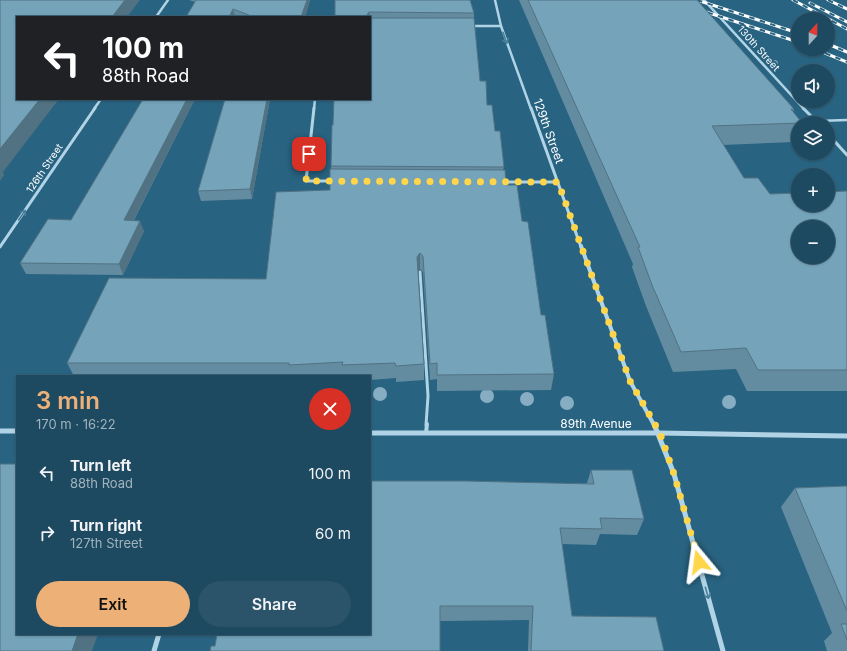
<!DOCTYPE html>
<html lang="en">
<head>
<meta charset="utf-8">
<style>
  body { margin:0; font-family:Inter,sans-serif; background:#2b546a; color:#f1f3f6; height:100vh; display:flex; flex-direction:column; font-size:15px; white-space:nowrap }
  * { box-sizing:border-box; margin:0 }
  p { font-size:13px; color:#a1b3bd }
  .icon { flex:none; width:22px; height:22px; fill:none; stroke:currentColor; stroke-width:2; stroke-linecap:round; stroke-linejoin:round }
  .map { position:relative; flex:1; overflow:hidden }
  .panel { position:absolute; left:16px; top:375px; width:355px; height:260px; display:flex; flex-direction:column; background:#1e4a61; border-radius:0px; box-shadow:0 1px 3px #0004,0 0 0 1px #3c6276 }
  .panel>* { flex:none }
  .banner { position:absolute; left:16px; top:16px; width:355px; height:84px; border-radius:0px; box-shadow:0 1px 3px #0004,0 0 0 1px #3c6276; background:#202124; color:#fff; overflow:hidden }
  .needle { width:26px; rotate:21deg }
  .tools { position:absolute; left:791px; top:12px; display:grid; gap:8px }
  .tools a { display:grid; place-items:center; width:44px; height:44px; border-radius:50%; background:#1e4a61; box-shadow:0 1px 3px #0004,0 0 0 1px #3c6276; font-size:20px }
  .pin { position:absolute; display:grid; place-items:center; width:34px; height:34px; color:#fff; margin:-17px; border-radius:8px; box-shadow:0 2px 6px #0006 }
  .me { position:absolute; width:44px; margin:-22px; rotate:344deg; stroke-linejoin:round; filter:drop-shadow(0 0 3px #0008) }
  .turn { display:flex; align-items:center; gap:14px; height:84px; padding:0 20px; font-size:18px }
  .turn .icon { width:52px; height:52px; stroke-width:2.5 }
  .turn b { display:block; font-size:28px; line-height:34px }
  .round { display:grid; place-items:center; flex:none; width:42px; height:42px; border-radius:21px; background:#2b546a }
  .overview { display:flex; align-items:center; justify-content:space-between; height:68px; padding:0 20px }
  h1 { font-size:24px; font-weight:600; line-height:30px; color:#edb077 }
  .primary-button { display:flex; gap:8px; margin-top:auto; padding:8px 20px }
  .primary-button a { flex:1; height:46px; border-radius:24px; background:#edb077; color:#111; font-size:16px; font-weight:600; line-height:46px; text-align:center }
  .primary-button a+a { background:#2b546a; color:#f1f3f6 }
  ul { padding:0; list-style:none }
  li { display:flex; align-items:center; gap:12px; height:60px; padding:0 20px }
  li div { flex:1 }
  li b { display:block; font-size:15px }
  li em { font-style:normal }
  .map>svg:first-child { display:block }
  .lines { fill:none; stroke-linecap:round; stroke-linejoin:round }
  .service-far2 { stroke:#b0d4e6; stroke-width:2.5 }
  .service-far1 { stroke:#b0d4e6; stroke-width:3 }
  .service { stroke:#b0d4e6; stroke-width:4 }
  .minor-far3 { stroke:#b0d4e6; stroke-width:2.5 }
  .minor-far2 { stroke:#b0d4e6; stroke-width:3 }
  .minor-far1 { stroke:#b0d4e6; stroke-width:4 }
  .minor { stroke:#b0d4e6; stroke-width:5 }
  .rail-casing { stroke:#fff; stroke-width:3 }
  .rail { stroke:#286381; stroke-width:2; stroke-dasharray:5.5; stroke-linecap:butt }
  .tree { fill:#86adc1 }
  .wall { fill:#648ca0 }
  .shaded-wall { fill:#517282 }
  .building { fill:#74a3ba; stroke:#517282; fill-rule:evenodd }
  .oneway { stroke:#4a7f9a }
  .route { stroke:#ffd54a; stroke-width:7; stroke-dasharray:0 12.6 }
  .labels { text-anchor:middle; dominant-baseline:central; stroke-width:4; stroke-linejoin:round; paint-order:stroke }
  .far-street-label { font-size:10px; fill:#fff; stroke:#286381 }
  .street-label { font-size:12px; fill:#fff; stroke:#286381 }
</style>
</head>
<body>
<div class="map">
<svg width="847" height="651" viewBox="0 0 847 651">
  <rect width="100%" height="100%" fill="#286381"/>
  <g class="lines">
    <!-- service-far2 -->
    <polyline class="service-far2" points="817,121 847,120"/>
    <!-- service-far1 -->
    <polyline class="service-far1" points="420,272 428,396 426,425"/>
    <!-- service -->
    <polyline class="service" points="426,433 427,424"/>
    <!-- minor-far3 -->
    <g class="minor-far3">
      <polyline points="495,0 501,26 531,109"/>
      <polyline points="704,0 804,109"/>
      <polyline points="156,17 168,0"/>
      <polyline points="471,26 501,26"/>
      <polyline points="94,109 101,99"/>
      <polyline points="314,109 315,99"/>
    </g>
    <!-- minor-far2 -->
    <g class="minor-far2">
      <polyline points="314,108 306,181 335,181"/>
      <polyline points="531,108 581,247"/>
      <polyline points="803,108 818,123"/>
      <polyline points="828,134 847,155"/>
      <polyline points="502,182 558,182"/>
      <polyline points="0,247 95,108"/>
    </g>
    <!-- minor-far1 -->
    <polyline class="minor-far1" points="581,246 630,381 654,425"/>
    <!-- minor -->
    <g class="minor">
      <polyline points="654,424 674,474 723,651"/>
      <polyline points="0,431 17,431"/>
      <polyline points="370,433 659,433 847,436"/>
      <polyline points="154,651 159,634"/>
    </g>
    <!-- rail casing -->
    <g class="rail-casing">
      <g id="rail">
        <polyline points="697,0 798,33"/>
        <polyline points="793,0 847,29"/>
        <polyline points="828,0 847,9"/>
        <polyline points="810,3 847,22"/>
        <polyline points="697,9 798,42"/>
        <polyline points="828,44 847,52"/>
        <polyline points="815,49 847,62"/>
      </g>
    </g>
    <!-- rail -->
    <use href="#rail" class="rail"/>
  </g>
  <!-- trees -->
  <g class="tree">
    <circle cx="774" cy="64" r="4"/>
    <circle cx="380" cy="394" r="7"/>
    <circle cx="487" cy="396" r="7"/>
    <circle cx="527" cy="399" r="7"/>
    <circle cx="729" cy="402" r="7"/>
    <circle cx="567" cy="403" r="7"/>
  </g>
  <!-- wall -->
  <g class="wall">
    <polygon points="189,0 310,0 305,17 186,17 195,2"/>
    <polygon points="335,0 474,13 474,18 480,81 495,131 504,167 503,170 506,185 522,221 541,315 554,374 551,390 437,391 437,379 430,380 423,272 420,269 418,271 424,364 424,380 396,382 396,378 370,380 370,376 74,376 67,363 266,279 330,190 333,125 370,99 370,17 335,17"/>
    <polygon points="519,0 697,0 794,109 793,112 798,123 798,133 794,142 723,145 744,178 770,194 847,191 847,391 747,391 736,369 673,372 646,306 632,267 633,264"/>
    <polygon points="143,99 195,99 134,220 144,231 123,275 26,274 20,263 71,220"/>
    <polygon points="270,99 252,199 201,201 198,191"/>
    <polygon points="591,470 644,519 637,535 600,534 596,545 562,544 572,616 664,651 528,651 529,620 440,621 215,646 587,483"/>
    <polygon points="847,486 847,651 827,651 824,641 832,633 781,507 795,488"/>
  </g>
  <!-- shaded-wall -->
  <g class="shaded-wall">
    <polygon points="125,0 140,0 127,17 112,17"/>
    <polygon points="307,0 310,0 305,17 301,17"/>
    <polygon points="233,9 235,17 229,17"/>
    <polygon points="369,12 370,17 367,17 367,15"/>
    <polygon points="40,99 59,99 3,172 4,175 0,181 0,149"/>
    <polygon points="187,99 195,99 128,231 124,220"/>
    <polygon points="267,99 270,99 252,199 250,189"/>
    <polygon points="140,221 144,231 123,275 119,264"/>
    <polygon points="420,253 420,269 417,272 417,257"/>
    <polygon points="78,634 98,634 92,651 72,651"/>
  </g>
  <!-- building -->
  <g class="building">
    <polygon points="0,0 125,0 112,17 17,17 17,99 40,99 0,149"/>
    <polygon points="196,0 307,0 301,17 249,17 249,15 233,9 229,17 186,17"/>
    <polygon points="335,0 470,0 474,13 369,12 367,15 369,17 335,17"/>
    <path d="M 528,0 L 697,0 L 794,109 L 791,109 L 802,123 L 712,126 L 744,178 L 758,178 L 770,194 L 798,193 L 798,205 L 828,205 L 828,192 L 847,191 L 847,370 L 758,370 L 746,348 L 681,352 L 652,285 L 638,247 L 640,247 ZM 798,227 L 828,227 L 828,257 L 798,257 Z"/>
    <polygon points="370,18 474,18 480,81 486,81 487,105 492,105 495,131 500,131 504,167 331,166 332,125 333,125 334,99 370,99"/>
    <polygon points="143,99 187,99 124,220 140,221 119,264 20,263 48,219 71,220"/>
    <polygon points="225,99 267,99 250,189 198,191"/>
    <polygon points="330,169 505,170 506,185 517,185 522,221 528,222 541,315 545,315 554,374 437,375 437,363 430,364 423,256 420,253 417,257 424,364 396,366 395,363 342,365 343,362 289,365 289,363 67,363 109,278 266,279 276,192 330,190"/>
    <polygon points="0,464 17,464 17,634 78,634 72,651 0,651"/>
    <polygon points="591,470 632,470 644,519 600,518 602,529 560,528 572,616 656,617 664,651 531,651 533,606 440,606 440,651 210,651 211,646 215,646 217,634 370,634 370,481 465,481 594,484"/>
    <polygon points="847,486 847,611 795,488"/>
    <polygon points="841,624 847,624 847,640"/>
  </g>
  <!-- one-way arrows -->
  <defs><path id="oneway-shaft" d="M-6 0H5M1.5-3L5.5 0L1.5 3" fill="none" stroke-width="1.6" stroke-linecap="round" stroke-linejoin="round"/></defs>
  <g class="oneway">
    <use href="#oneway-shaft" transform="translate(505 38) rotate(70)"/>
    <use href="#oneway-shaft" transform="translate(22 215) rotate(-56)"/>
    <use href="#oneway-shaft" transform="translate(707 593) rotate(74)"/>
  </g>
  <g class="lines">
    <!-- route -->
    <polyline class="route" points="309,154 306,181 558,182 630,381 660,433 674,474 699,562"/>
  </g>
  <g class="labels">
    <!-- far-street labels -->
    <g class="far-street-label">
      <text transform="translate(759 48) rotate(48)">130th Street</text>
      <text transform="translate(44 168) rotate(-56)">126th Street</text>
    </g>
    <!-- street labels -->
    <g class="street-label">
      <text transform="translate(549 131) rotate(70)">129th Street</text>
      <text x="596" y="423">89th Avenue</text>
    </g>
  </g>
</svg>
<div class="tools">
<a><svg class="needle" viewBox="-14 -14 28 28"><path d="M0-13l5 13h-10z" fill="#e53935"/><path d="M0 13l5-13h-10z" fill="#a1b3bd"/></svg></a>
<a><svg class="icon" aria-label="sound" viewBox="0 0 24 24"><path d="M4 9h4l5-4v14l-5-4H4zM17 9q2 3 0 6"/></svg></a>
<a><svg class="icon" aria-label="layers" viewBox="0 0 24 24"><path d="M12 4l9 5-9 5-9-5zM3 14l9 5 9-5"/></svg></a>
<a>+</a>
<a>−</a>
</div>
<div class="pin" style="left:309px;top:154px;background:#d93025"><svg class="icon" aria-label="arrive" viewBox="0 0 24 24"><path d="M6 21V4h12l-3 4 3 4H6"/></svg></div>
<svg class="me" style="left:699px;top:562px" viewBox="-20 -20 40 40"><path d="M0-17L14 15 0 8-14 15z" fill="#ffd54a" stroke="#fff" stroke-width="4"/></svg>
<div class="banner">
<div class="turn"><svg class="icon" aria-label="left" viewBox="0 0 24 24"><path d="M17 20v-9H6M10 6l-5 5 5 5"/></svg><div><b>100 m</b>88th Road</div></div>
</div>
<section class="panel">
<div class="overview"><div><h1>3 min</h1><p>170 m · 16:22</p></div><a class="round" style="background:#d93025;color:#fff"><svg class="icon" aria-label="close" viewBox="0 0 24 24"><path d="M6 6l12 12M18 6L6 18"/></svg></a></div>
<ul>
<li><svg class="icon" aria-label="left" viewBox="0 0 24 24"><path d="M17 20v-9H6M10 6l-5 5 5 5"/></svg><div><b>Turn left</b><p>88th Road</p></div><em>100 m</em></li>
<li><svg class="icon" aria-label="right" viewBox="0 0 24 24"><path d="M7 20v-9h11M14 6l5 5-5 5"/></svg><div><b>Turn right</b><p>127th Street</p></div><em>60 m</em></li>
</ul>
<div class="primary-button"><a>Exit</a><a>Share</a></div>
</section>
</div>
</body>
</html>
